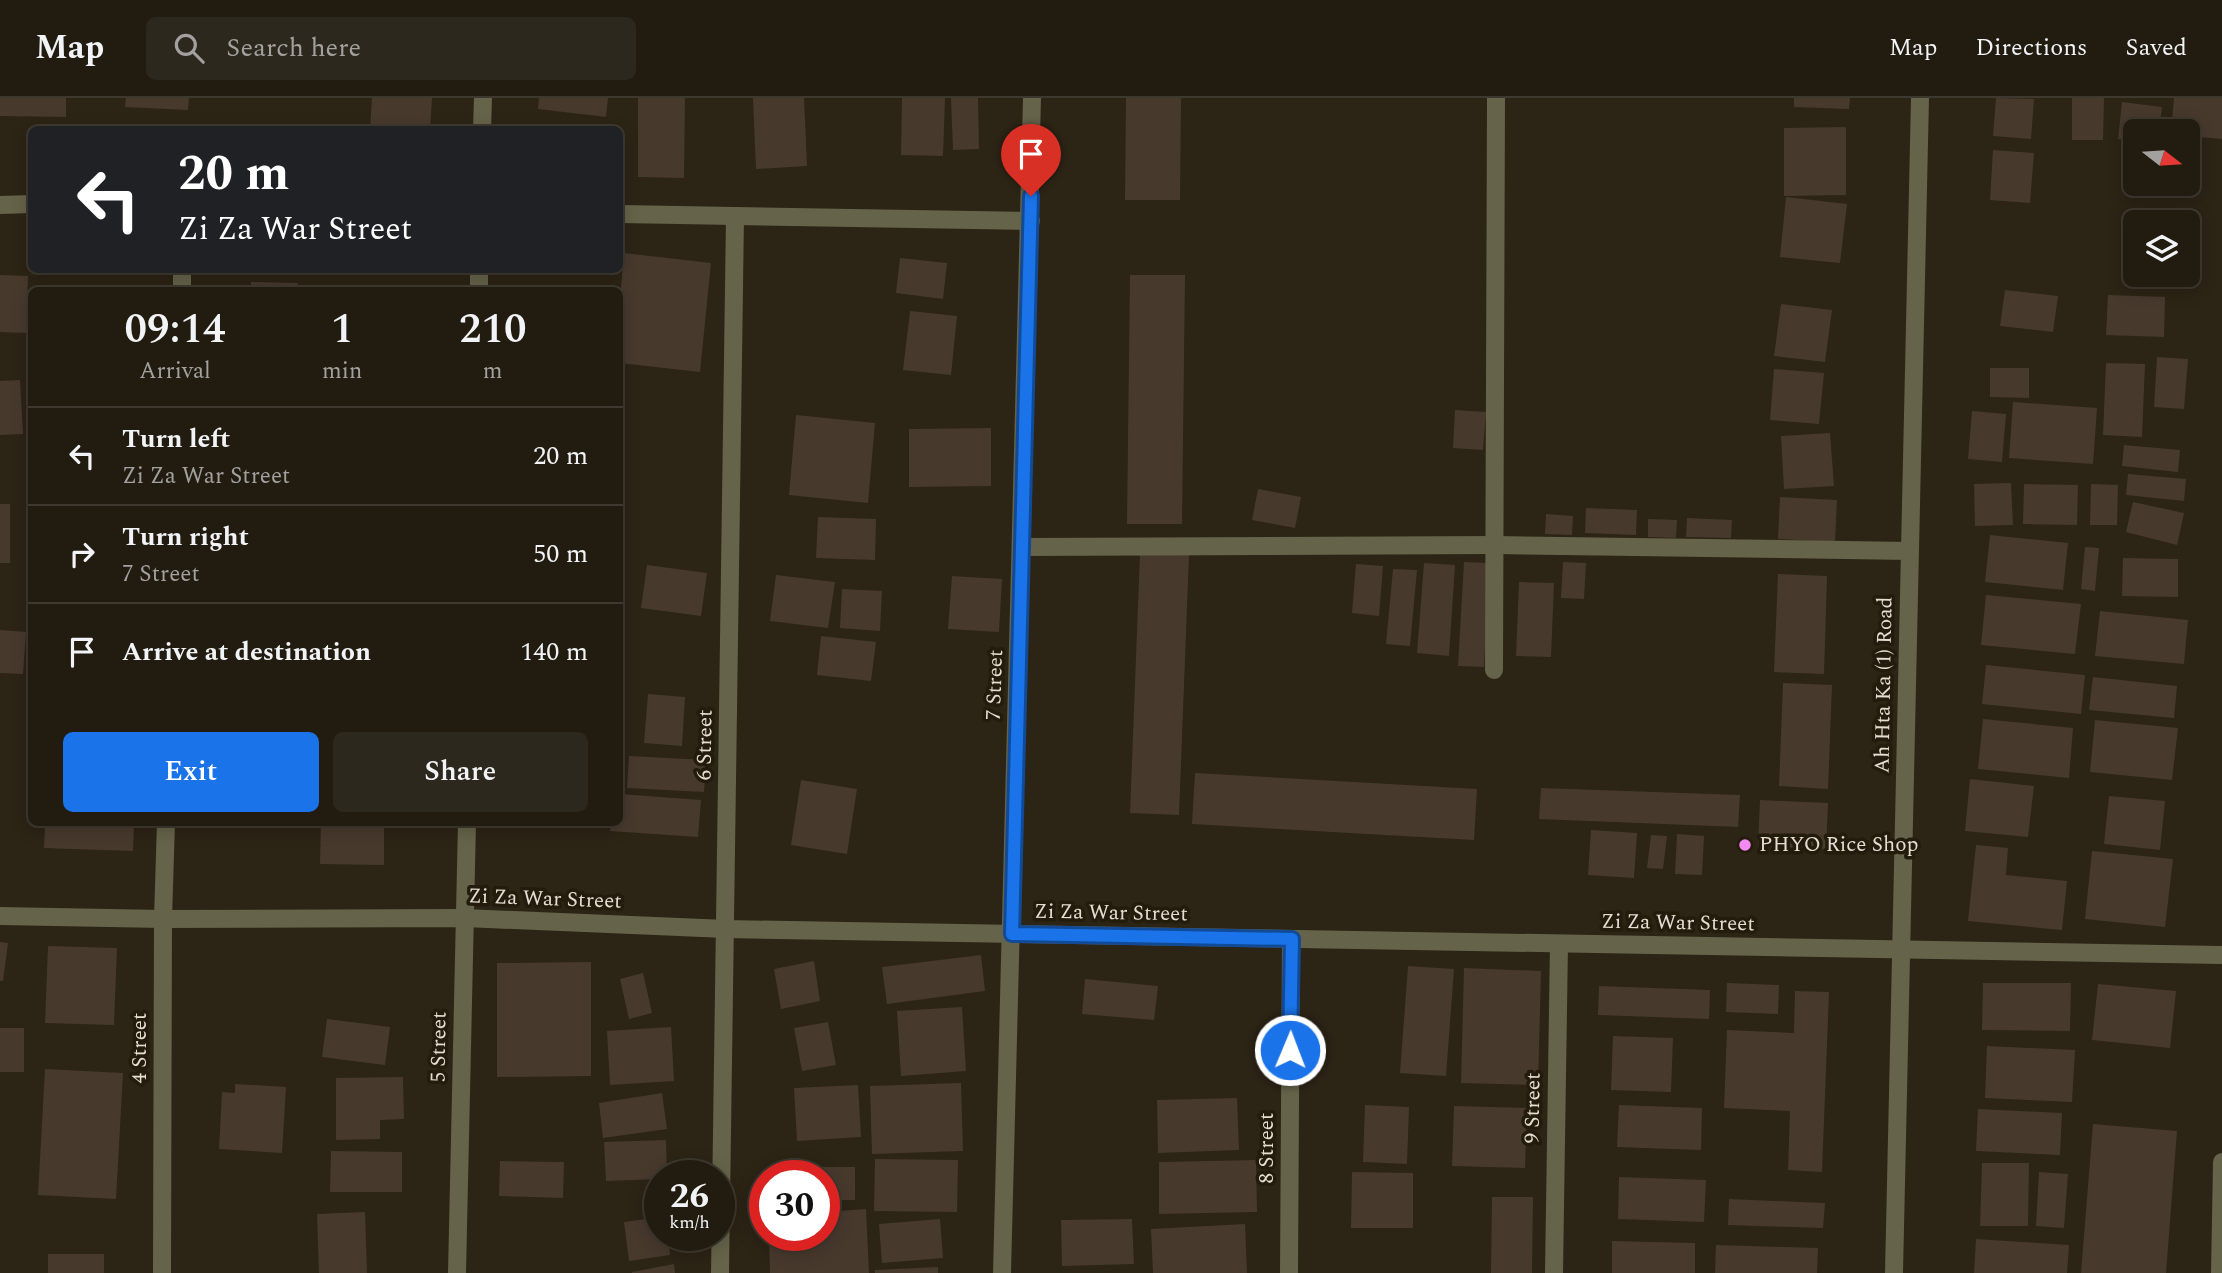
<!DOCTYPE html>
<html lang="en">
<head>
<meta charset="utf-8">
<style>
  body { margin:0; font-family:Spectral,serif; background:#2d281e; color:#f1f3f6; height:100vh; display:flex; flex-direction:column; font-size:26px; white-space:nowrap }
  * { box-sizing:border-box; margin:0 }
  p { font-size:23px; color:#a2a19f }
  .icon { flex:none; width:38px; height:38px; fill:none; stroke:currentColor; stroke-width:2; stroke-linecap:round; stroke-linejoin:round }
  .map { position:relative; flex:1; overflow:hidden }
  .drawer { position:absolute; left:28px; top:189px; width:595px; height:539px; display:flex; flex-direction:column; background:#211b10; border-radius:10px; box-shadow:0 4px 18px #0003,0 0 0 2px #3e3930 }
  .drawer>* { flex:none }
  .guide { position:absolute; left:28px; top:28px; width:595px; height:147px; border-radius:10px; box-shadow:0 4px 18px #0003,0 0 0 2px #3e3930; background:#202124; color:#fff; overflow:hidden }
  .needle { width:46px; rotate:107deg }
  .controls { position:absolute; left:2123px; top:21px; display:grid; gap:14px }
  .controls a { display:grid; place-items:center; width:77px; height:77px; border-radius:10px; background:#211b10; box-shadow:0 4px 18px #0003,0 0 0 2px #3e3930; font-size:35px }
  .speed { position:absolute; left:644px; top:1062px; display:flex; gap:14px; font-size:35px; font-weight:700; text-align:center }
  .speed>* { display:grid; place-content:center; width:91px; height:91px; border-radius:50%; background:#211b10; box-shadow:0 4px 18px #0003,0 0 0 2px #3e3930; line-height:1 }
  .speed small { font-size:18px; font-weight:400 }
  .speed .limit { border:10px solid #d22; background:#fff; color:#111 }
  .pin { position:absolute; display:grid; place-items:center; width:60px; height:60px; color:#fff; margin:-72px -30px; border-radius:50% 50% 50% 0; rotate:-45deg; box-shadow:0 0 7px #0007 }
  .pin .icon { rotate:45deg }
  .me { position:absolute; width:77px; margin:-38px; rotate:1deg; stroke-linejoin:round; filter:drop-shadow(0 0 5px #0008) }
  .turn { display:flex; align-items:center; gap:24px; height:147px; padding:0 35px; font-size:32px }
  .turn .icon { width:91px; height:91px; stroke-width:2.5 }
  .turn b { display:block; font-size:49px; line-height:60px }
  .eta { display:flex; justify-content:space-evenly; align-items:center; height:119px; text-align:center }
  .eta b { font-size:42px; font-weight:600; line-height:49px }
  .action { display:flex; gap:14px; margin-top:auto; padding:14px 35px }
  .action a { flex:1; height:80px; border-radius:10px; background:#1a73e8; color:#fff; font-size:28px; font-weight:600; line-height:80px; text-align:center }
  .action a+a { background:#2d281e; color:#f1f3f6 }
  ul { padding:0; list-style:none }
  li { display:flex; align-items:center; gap:21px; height:98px; padding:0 35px; border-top:2px solid #3e3930 }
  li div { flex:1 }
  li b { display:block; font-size:26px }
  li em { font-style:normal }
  header { display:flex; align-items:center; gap:42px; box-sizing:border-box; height:98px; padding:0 35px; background:#211b10; border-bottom:2px solid #3e3930 }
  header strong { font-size:33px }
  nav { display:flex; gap:38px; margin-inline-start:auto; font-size:24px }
  .search { width:490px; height:63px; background:#2d281e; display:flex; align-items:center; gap:18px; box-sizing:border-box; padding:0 24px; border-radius:10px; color:#a2a19f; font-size:26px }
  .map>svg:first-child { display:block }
  .building { fill:#48392d }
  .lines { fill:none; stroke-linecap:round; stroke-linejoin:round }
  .minor { stroke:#656349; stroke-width:18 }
  .tertiary { stroke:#656349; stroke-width:18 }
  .route-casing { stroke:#114b97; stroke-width:18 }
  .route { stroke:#1a73e8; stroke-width:12 }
  .poi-dot { fill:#f38af2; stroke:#231b0b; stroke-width:2.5 }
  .labels { text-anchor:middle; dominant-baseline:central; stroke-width:7; stroke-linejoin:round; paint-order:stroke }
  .street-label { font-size:21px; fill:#e3ddd3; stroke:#231b0b }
  .poi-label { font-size:21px; fill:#e3ddd3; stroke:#231b0b; text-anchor:start }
</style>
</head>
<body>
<header>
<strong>Map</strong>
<div class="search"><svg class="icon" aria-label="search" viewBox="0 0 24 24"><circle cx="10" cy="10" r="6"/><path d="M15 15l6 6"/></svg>Search here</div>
<nav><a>Map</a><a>Directions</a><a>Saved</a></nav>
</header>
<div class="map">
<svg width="2222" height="1175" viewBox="0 0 2222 1175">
  <rect width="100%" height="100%" fill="#2c2415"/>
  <!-- building -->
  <g class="building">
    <polygon points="0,0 66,0 66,19 0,18"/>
    <polygon points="126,0 189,0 188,12 125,9"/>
    <polygon points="372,0 432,0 430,32 370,32"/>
    <polygon points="539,0 608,0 606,19 538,11"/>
    <polygon points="638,0 685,0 684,80 638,79"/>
    <polygon points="753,0 804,0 807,68 756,71"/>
    <polygon points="902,0 945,0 943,58 901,57"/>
    <polygon points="951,0 978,0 979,51 953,52"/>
    <polygon points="1126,0 1181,0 1180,102 1125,102"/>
    <polygon points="1794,0 1850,0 1849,11 1794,9"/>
    <polygon points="1996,0 2034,1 2031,41 1993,38"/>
    <polygon points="2072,0 2104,0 2103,42 2072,42"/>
    <polygon points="2174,0 2222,0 2222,41 2188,38 2188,33 2171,33"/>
    <polygon points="2122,4 2162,9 2159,33 2135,33 2135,43 2118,41"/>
    <polygon points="1846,29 1846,97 1784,98 1784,30"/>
    <polygon points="1993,52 2034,55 2030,105 1990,102"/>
    <polygon points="1786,99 1847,106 1840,165 1780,159"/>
    <polygon points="624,155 711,165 700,274 620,265 620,202"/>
    <polygon points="900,160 947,165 943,201 896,195"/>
    <polygon points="0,177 28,178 26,235 0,234"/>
    <polygon points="1130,177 1185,177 1182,426 1127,426"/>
    <polygon points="251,184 298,185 297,192 251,192"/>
    <polygon points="2005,192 2058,198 2053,234 2000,228"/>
    <polygon points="2108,197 2165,199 2164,239 2106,237"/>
    <polygon points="1781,206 1832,212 1825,264 1774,258"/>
    <polygon points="910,213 957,218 951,277 903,272"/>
    <polygon points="2157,259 2188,261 2184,311 2154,309"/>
    <polygon points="2106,265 2145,266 2142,339 2103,337"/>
    <polygon points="1990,270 2029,270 2029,300 1990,299"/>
    <polygon points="1774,271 1824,275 1819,326 1770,322"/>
    <polygon points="20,282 23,336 0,337 0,283"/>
    <polygon points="2013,304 2097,310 2093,366 2009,360"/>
    <polygon points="1455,312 1486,314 1483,352 1453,350"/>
    <polygon points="1972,313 2006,316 2002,364 1968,361"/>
    <polygon points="796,317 875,325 868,405 789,397"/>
    <polygon points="991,330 991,388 909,389 909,331"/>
    <polygon points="1830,335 1834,388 1784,391 1781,338"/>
    <polygon points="2124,347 2180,352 2178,374 2122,368"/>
    <polygon points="2128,376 2186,381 2184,403 2126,397"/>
    <polygon points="2011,385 2013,427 1975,428 1974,386"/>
    <polygon points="2024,386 2078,387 2077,427 2023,426"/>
    <polygon points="2091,386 2118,387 2117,427 2090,427"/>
    <polygon points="1258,391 1301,399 1295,430 1252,422"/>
    <polygon points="1780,399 1837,402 1835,444 1778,441"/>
    <polygon points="2133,404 2184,415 2177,447 2126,434"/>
    <rect x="0" y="406" width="10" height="59"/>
    <polygon points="1586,410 1637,412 1636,437 1585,435"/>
    <polygon points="1546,416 1573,418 1572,437 1545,436"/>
    <polygon points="818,419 876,421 875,462 816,460"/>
    <polygon points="1687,420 1732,422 1731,440 1686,439"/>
    <polygon points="1648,421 1677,422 1676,440 1648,439"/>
    <polygon points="1990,437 2068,445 2063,492 1985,484"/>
    <polygon points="2085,449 2099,450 2095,493 2081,491"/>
    <polygon points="1140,455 1189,457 1179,717 1130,715"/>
    <polygon points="2123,460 2178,461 2178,499 2122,498"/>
    <polygon points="1464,464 1489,465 1484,569 1458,568"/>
    <polygon points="1563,464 1586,465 1584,501 1561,500"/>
    <polygon points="1424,465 1455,467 1449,558 1417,555"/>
    <polygon points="1356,466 1383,468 1379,518 1352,515"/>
    <polygon points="647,467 707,475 701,518 641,510"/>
    <polygon points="1393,471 1417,472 1410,548 1386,546"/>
    <polygon points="1778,476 1827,478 1824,576 1774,574"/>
    <polygon points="776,477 835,484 828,530 770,523"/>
    <polygon points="952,478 1002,481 999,534 948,531"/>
    <polygon points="1519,484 1554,485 1551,559 1516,558"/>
    <polygon points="842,491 882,493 880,533 840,530"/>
    <polygon points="1986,497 2081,506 2075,556 1981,547"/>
    <polygon points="2100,513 2188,522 2184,566 2095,558"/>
    <polygon points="0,532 26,534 23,576 0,575"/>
    <polygon points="821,538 876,544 871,583 817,577"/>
    <polygon points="1986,567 2085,577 2081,616 1982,606"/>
    <polygon points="2093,579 2177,588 2174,620 2089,612"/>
    <polygon points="1783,585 1832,587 1828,691 1779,688"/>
    <polygon points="648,596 685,599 682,648 644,645"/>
    <polygon points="1983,621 2073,630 2069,680 1978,671"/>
    <polygon points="2095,622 2178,630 2172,682 2090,674"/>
    <polygon points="629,658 706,662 704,694 627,690"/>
    <polygon points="1195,675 1477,691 1474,742 1192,726"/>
    <polygon points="1970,681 2034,688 2028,739 1965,733"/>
    <polygon points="801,682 857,691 847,756 791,747"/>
    <polygon points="1541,690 1740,697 1738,729 1539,721"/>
    <polygon points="620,696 701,702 698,739 610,733 611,724 620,724"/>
    <polygon points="2109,698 2165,703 2160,752 2104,746"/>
    <polygon points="1760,702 1828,705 1826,751 1758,748"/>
    <polygon points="45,724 134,724 133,753 44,750"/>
    <polygon points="321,724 384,724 384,767 320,766"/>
    <polygon points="1591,732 1637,735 1634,780 1588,777"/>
    <polygon points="1677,736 1704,738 1702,777 1675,776"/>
    <polygon points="1651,737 1667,738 1663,771 1647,770"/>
    <polygon points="1976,747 2008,750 2006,777 2067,783 2062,832 1968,823"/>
    <polygon points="2092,753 2173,761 2165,829 2085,821"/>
    <polygon points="0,844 8,845 3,883 0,883"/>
    <polygon points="48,848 117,850 114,927 45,925"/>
    <polygon points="981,857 985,893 887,906 882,869"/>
    <polygon points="814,863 820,903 781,911 774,871"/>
    <polygon points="591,864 591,978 497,979 497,865"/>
    <polygon points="1408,868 1454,871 1446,978 1400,975"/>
    <polygon points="1464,870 1541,873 1538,987 1461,985"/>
    <polygon points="643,875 652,915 629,921 620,881"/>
    <polygon points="1085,881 1158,888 1154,922 1082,916"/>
    <polygon points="1727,885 1779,887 1778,916 1726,914"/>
    <polygon points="1983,885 2071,885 2070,933 1982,932"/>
    <polygon points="2098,886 2176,893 2170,950 2092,942"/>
    <polygon points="1599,888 1710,892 1709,921 1598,917"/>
    <polygon points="1795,893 1829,894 1822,1074 1788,1072 1790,1013 1724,1010 1727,932 1794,935"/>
    <polygon points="962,909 966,973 901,978 897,913"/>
    <polygon points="327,921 390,929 385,967 322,959"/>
    <polygon points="828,924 836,967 802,973 794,930"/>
    <polygon points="671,929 674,983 610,987 607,933"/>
    <rect x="0" y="930" width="24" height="44"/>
    <polygon points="1613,938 1673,940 1671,994 1611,992"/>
    <polygon points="1987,948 2075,952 2072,1004 1985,1000"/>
    <polygon points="45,971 123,975 116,1101 38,1097"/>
    <polygon points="403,979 404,1021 380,1022 380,1041 336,1042 336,980"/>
    <polygon points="961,985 963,1053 872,1056 870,988"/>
    <polygon points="235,986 286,989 282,1055 219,1051 222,994 235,995"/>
    <polygon points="858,987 861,1039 797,1043 794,990"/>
    <polygon points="662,995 667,1031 603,1040 599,1005"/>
    <polygon points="1237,1000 1239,1052 1158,1055 1157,1002"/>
    <polygon points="1365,1007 1409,1009 1407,1066 1363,1064"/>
    <polygon points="1619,1007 1702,1010 1701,1052 1617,1049"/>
    <polygon points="1454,1008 1527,1010 1525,1070 1452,1068"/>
    <polygon points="1978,1011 2062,1015 2060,1057 1976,1053"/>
    <polygon points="2093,1026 2177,1033 2166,1175 2081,1175"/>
    <polygon points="666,1042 667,1078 660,1078 660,1081 606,1083 604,1044"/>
    <polygon points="331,1053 402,1054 402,1094 330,1094"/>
    <polygon points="875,1061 958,1062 957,1114 874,1113"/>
    <polygon points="1256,1062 1257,1114 1159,1116 1159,1064"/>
    <polygon points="500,1063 564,1064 563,1100 499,1098"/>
    <polygon points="1982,1065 2029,1065 2028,1128 1980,1128"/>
    <polygon points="813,1069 855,1069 855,1102 824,1102 824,1078 813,1078"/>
    <polygon points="1352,1074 1413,1075 1413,1130 1351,1130"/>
    <polygon points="2039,1074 2068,1076 2064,1130 2036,1128"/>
    <polygon points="1619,1079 1706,1082 1704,1124 1618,1121"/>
    <polygon points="1492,1099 1533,1099 1532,1175 1491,1175"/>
    <polygon points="1729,1101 1825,1105 1823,1130 1728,1127"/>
    <polygon points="866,1111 869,1175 770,1175 769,1138 824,1138 824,1114"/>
    <polygon points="365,1114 367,1175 319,1175 317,1116"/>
    <polygon points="660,1119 660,1138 668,1138 670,1157 629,1163 624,1124"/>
    <polygon points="940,1121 943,1160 882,1165 879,1126"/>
    <polygon points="1132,1121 1134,1166 1062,1168 1061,1122"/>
    <polygon points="1245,1126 1247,1175 1153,1175 1151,1131"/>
    <polygon points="1976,1141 2069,1147 2067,1175 1974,1175"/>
    <polygon points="1612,1143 1695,1145 1695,1175 1612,1175"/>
    <polygon points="1716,1147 1818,1150 1817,1175 1715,1175"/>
    <rect x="48" y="1156" width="56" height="19"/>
    <polygon points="674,1166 675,1175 632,1175 632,1174"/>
    <polygon points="938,1169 938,1175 875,1175 875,1172"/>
  </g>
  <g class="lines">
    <!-- minor -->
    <g class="minor">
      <polyline points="482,32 483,0"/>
      <polyline points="0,107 32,106"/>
      <polyline points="620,116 1031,123"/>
      <polyline points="182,192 182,172"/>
      <polyline points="479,192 479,172"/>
      <polyline points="1022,449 1496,447 1910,453"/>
      <polyline points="1494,572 1496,0"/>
      <polyline points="0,818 163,821 464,820 726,831 2222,857"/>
      <polyline points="162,1175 163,821 166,724"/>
      <polyline points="457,1175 467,724"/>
      <polyline points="720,1175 735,119"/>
      <polyline points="1002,1175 1032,0"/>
      <polyline points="1289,1175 1291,841"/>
      <polyline points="1554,1175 1559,846"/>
      <polyline points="2220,1175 2222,1064"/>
    </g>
    <!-- tertiary -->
    <polyline class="tertiary" points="1894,1175 1920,0"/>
  </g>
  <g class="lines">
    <!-- route casing -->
    <g class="route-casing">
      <polyline id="route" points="1031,98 1012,836 1292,841 1290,952"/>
    </g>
    <!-- route -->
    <use href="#route" class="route"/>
  </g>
  <!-- markers -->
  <circle class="poi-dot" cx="1745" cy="747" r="7"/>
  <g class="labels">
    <!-- street labels -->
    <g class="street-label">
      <text transform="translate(995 587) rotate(-88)">7 Street</text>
      <text transform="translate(1884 587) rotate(-89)">Ah Hta Ka (1) Road</text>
      <text transform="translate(705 647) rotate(-89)">6 Street</text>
      <text transform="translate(545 801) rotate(2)">Zi Za War Street</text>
      <text transform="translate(1111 815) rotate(1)">Zi Za War Street</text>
      <text transform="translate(1678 825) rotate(1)">Zi Za War Street</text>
      <text transform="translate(439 949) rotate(-89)">5 Street</text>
      <text transform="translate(140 950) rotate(-90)">4 Street</text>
      <text transform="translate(1533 1010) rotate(-89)">9 Street</text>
      <text transform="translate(1267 1050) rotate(-90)">8 Street</text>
    </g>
    <!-- poi labels -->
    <g class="poi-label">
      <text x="1759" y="747">PHYO Rice Shop</text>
    </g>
  </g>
</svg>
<div class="controls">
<a><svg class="needle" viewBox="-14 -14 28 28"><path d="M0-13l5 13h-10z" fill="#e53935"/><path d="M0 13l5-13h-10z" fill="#a2a19f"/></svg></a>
<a><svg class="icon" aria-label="layers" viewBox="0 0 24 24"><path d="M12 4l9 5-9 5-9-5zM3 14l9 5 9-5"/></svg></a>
</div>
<div class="speed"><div>26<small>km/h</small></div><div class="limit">30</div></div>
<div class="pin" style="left:1031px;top:98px;background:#d93025"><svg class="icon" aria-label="arrive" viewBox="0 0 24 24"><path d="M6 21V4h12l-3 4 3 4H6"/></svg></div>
<svg class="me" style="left:1290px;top:952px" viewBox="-20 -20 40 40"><circle r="17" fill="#1a73e8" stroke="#fff" stroke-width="3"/><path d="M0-11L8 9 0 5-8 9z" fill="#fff"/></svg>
<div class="guide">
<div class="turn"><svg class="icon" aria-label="left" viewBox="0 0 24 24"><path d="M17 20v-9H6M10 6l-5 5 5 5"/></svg><div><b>20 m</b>Zi Za War Street</div></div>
</div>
<section class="drawer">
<div class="eta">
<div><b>09:14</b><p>Arrival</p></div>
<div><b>1</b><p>min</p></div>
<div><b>210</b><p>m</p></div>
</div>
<ul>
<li><svg class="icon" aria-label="left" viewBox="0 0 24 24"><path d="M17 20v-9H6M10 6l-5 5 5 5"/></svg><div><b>Turn left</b><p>Zi Za War Street</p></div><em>20 m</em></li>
<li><svg class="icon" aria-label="right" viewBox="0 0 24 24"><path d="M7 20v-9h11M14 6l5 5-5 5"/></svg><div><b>Turn right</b><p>7 Street</p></div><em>50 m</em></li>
<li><svg class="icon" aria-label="arrive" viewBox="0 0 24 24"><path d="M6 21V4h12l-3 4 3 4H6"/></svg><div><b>Arrive at destination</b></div><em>140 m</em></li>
</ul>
<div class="action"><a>Exit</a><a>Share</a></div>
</section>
</div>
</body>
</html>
